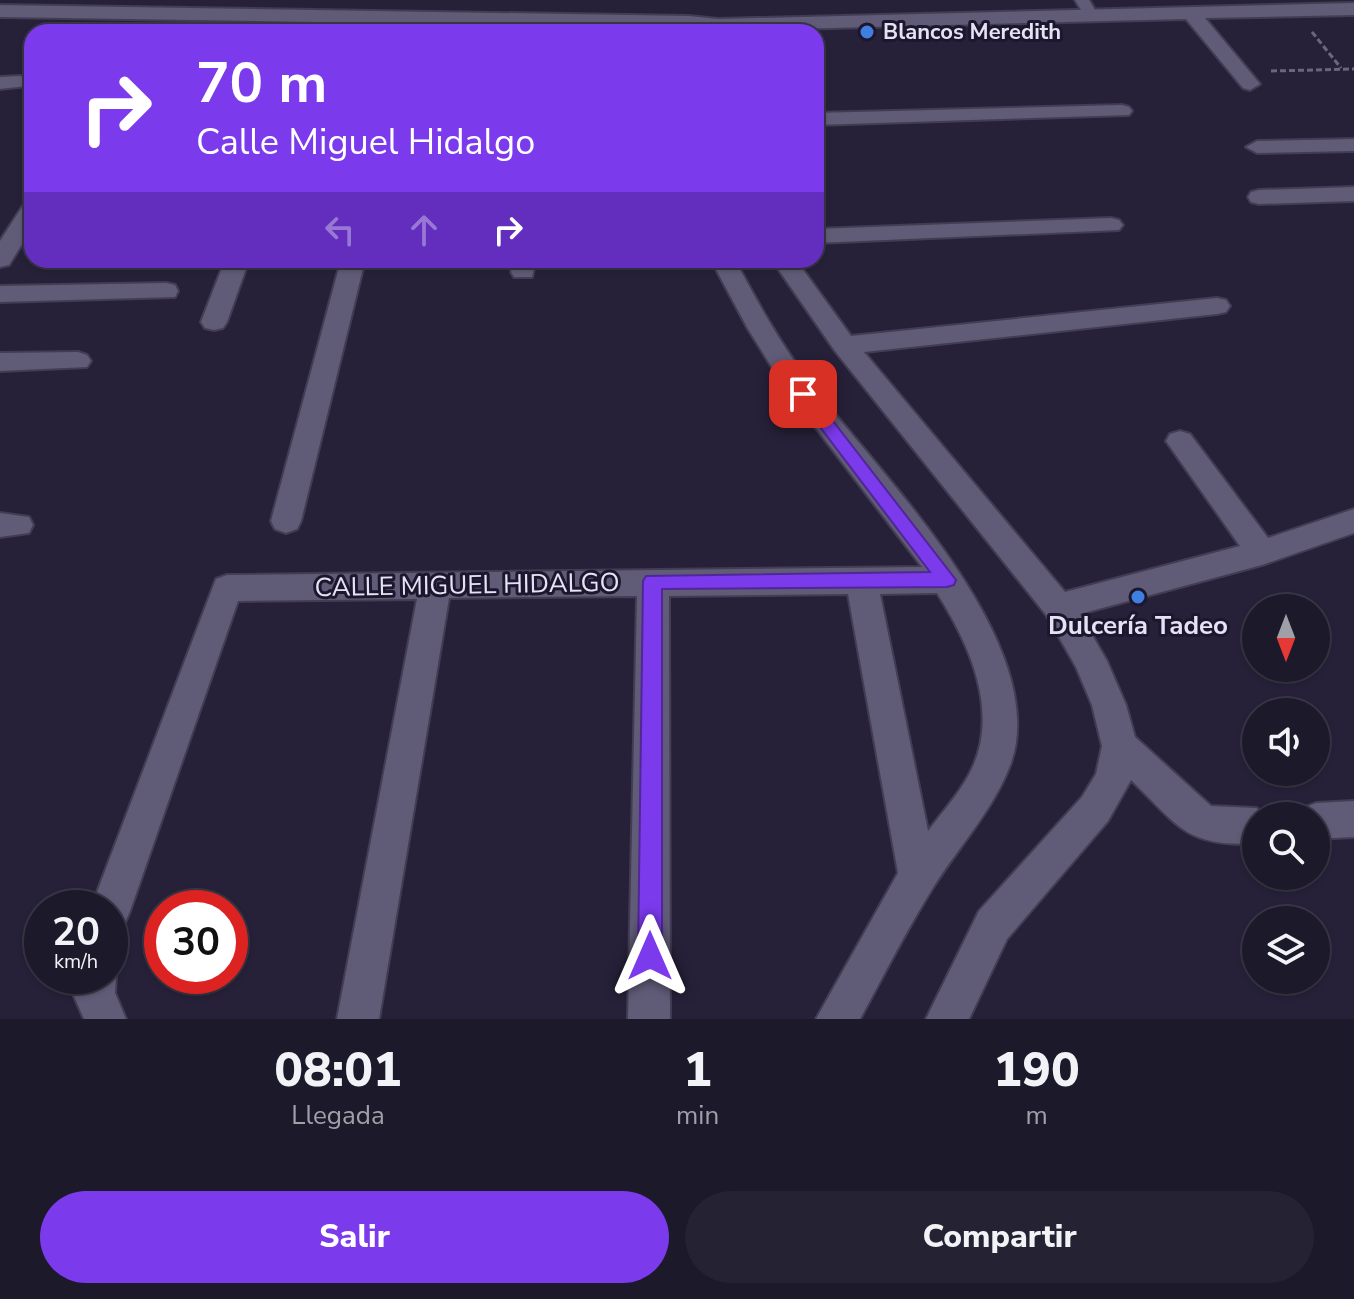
<!DOCTYPE html>
<html lang="es">
<head>
<meta charset="utf-8">
<style>
  body { margin:0; font-family:"Nunito Sans",sans-serif; background:#252233; color:#f1f3f6; height:100vh; display:flex; flex-direction:column; font-size:30px; white-space:nowrap }
  * { box-sizing:border-box; margin:0 }
  p { font-size:26px; color:#a0a0a9 }
  .icon { flex:none; width:44px; height:44px; fill:none; stroke:currentColor; stroke-width:2; stroke-linecap:round; stroke-linejoin:round }
  .map { position:relative; height:1019px; overflow:hidden }
  .details { display:flex; flex-direction:column; background:#1c192b; flex:1 }
  .details>* { flex:none }
  .guide { position:absolute; left:24px; top:24px; width:800px; height:244px; border-radius:24px; box-shadow:0 2px 6px #0004,0 0 0 2px #3a3847; background:#7c3aed; color:#fff; overflow:hidden }
  .needle { width:52px; rotate:180deg }
  .controls { position:absolute; left:1242px; top:594px; display:grid; gap:16px }
  .controls a { display:grid; place-items:center; width:88px; height:88px; border-radius:50%; background:#1c192b; box-shadow:0 2px 6px #0004,0 0 0 2px #3a3847; font-size:40px }
  .speed { position:absolute; left:24px; top:890px; display:flex; gap:16px; font-size:40px; font-weight:700; text-align:center }
  .speed>* { display:grid; place-content:center; width:104px; height:104px; border-radius:50%; background:#1c192b; box-shadow:0 2px 6px #0004,0 0 0 2px #3a3847; line-height:1 }
  .speed small { font-size:20px; font-weight:400 }
  .speed .limit { border:12px solid #d22; background:#fff; color:#111 }
  .pin { position:absolute; display:grid; place-items:center; width:68px; height:68px; color:#fff; margin:-34px; border-radius:16px; box-shadow:0 4px 12px #0006 }
  .me { position:absolute; width:88px; margin:-44px; rotate:0deg; stroke-linejoin:round; filter:drop-shadow(0 0 6px #0008) }
  .turn { display:flex; align-items:center; gap:28px; height:168px; padding:0 40px; font-size:36px }
  .turn .icon { width:104px; height:104px; stroke-width:2.5 }
  .turn b { display:block; font-size:56px; line-height:68px }
  .lanes { display:flex; align-items:center; height:76px; padding:0 40px; background:#0003; justify-content:center; gap:40px; direction:ltr }
  .lanes .off { opacity:.35 }
  .eta { display:flex; justify-content:space-evenly; align-items:center; height:136px; text-align:center }
  .eta b { font-size:48px; font-weight:800; line-height:56px }
  .cta { display:flex; gap:16px; margin-top:auto; padding:16px 40px }
  .cta a { flex:1; height:92px; border-radius:48px; background:#7c3aed; color:#fff; font-size:32px; font-weight:800; line-height:92px; text-align:center }
  .cta a+a { background:#252233; color:#f1f3f6 }
  .map>svg:first-child { display:block }
  .lines { fill:none; stroke-linecap:round; stroke-linejoin:round }
  .pedestrian-casing { stroke:#423d52; stroke-width:4 }
  .minor-casing { stroke:#423d52; stroke-width:4 }
  .path { stroke:#6a667c; stroke-width:3; stroke-dasharray:6 3; stroke-linecap:butt }
  .pedestrian { fill:#605b77; fill-rule:evenodd }
  .minor { fill:#605b77; fill-rule:evenodd }
  .route { fill:#7c3aed; stroke:#51269a; stroke-width:2 }
  .shop-dot { fill:#3f7fe0; stroke:#1c172e; stroke-width:3 }
  .labels { text-anchor:middle; dominant-baseline:central; stroke-width:6; stroke-linejoin:round; paint-order:stroke }
  .far-poi-label { font-size:22px; font-weight:bold; fill:#e5e3f3; stroke:#1c172e; text-anchor:start }
  .street-label { font-size:26px; fill:#e5e3f3; stroke:#1c172e }
  .poi-label { font-size:26px; font-weight:bold; fill:#e5e3f3; stroke:#1c172e }
</style>
</head>
<body>
<div class="map">
<svg width="1354" height="1019" viewBox="0 0 1354 1019">
  <rect width="100%" height="100%" fill="#262139"/>
  <g class="lines">
    <!-- pedestrian casing -->
    <g class="pedestrian-casing">
      <polygon id="pedestrian" points="1075,0 1089,0 1098,15 1096,18 1086,18"/>
    </g>
    <!-- minor casing -->
    <g class="minor-casing">
      <g id="minor">
        <polygon points="1354,3 1354,15 1205,18 1260,84 1250,90 1243,88 1186,19 718,31 689,28 0,17 0,5 689,16 718,19"/>
        <polygon points="20,76 27,78 30,82 27,86 0,89 0,77"/>
        <polygon points="1122,105 1129,107 1132,111 1129,115 816,125 816,113"/>
        <polygon points="1354,139 1354,151 1257,153 1246,147 1257,141"/>
        <polygon points="1354,187 1354,201 1259,204 1251,202 1248,197 1251,192 1259,190"/>
        <polygon points="32,202 32,228 9,265 0,267 0,241 24,204"/>
        <polygon points="1111,218 1119,220 1123,225 1119,230 816,243 816,229"/>
        <polygon points="225,260 249,260 227,322 223,328 214,330 205,328 201,322"/>
        <polygon points="341,260 365,260 301,521 297,529 286,533 275,529 271,521"/>
        <polygon points="512,260 536,260 532,277 514,277 511,272"/>
        <path d="M 711,260 L 735,260 C 759,305 783,349 815,389 C 882,476 1052,644 1011,763 C 994,809 960,845 934,886 C 907,929 884,975 860,1019 L 816,1019 L 898,873 L 848,594 L 669,596 L 670,1019 L 628,1019 L 637,596 L 449,598 L 379,1019 L 337,1019 L 417,599 L 238,601 L 130,911 L 124,925 L 110,931 L 110,908 L 91,908 L 216,579 L 227,575 L 922,567 L 783,385 L 748,329 ZM 937,593 C 968,642 998,706 974,764 C 964,788 944,810 928,831 L 880,594 Z"/>
        <path d="M 772,260 L 796,260 L 851,336 L 1217,298 L 1226,300 L 1230,306 L 1226,312 L 1217,314 L 864,352 L 1065,592 L 1240,546 L 1166,441 L 1170,434 L 1180,431 L 1190,434 L 1268,538 L 1354,509 L 1354,533 L 1262,565 L 1080,614 L 1107,661 L 1126,705 L 1135,737 L 1211,806 L 1256,808 L 1270,816 L 1256,816 L 1256,844 C 1184,846 1179,826 1131,780 L 1108,821 L 1007,939 L 969,1019 L 926,1019 L 979,911 L 1082,797 L 1096,774 L 1102,746 L 1092,705 L 1076,667 L 1047,616 L 835,351 Z"/>
        <polygon points="166,283 175,285 178,291 175,297 0,302 0,286"/>
        <polygon points="78,352 87,355 91,361 87,367 0,371 0,353"/>
        <polygon points="0,513 29,517 33,525 29,533 0,537"/>
        <polygon points="1354,801 1354,837 1316,839 1316,816 1300,816 1303,808 1316,803"/>
        <polygon points="110,961 116,976 115,993 126,1019 84,1019 73,994 76,976 110,976"/>
      </g>
    </g>
    <!-- path -->
    <g class="path">
      <polyline points="1312,32 1341,68"/>
      <polyline points="1271,71 1354,69"/>
    </g>
    <!-- pedestrian -->
    <use href="#pedestrian" class="pedestrian"/>
    <!-- minor -->
    <use href="#minor" class="minor"/>
  </g>
  <!-- route -->
  <polygon class="route" points="803,388 809,390 956,580 954,585 947,587 662,589 662,956 658,965 650,969 641,965 638,956 643,581 646,576 930,572 798,398 795,394 798,390"/>
  <!-- markers -->
  <g class="shop-dot">
    <circle cx="867" cy="32" r="8"/>
    <circle cx="1138" cy="597" r="8"/>
  </g>
  <g class="labels">
    <!-- far-poi labels -->
    <g class="far-poi-label">
      <text x="883" y="32">Blancos Meredith</text>
    </g>
    <!-- street labels -->
    <g class="street-label">
      <text transform="translate(467 585) rotate(-1)">CALLE MIGUEL HIDALGO</text>
    </g>
    <!-- poi labels -->
    <g class="poi-label">
      <text x="1138" y="625">Dulcería Tadeo</text>
    </g>
  </g>
</svg>
<div class="controls">
<a><svg class="needle" viewBox="-14 -14 28 28"><path d="M0-13l5 13h-10z" fill="#e53935"/><path d="M0 13l5-13h-10z" fill="#a0a0a9"/></svg></a>
<a><svg class="icon" aria-label="sound" viewBox="0 0 24 24"><path d="M4 9h4l5-4v14l-5-4H4zM17 9q2 3 0 6"/></svg></a>
<a><svg class="icon" aria-label="search" viewBox="0 0 24 24"><circle cx="10" cy="10" r="6"/><path d="M15 15l6 6"/></svg></a>
<a><svg class="icon" aria-label="layers" viewBox="0 0 24 24"><path d="M12 4l9 5-9 5-9-5zM3 14l9 5 9-5"/></svg></a>
</div>
<div class="speed"><div>20<small>km/h</small></div><div class="limit">30</div></div>
<div class="pin" style="left:803px;top:394px;background:#d93025"><svg class="icon" aria-label="arrive" viewBox="0 0 24 24"><path d="M6 21V4h12l-3 4 3 4H6"/></svg></div>
<svg class="me" style="left:650px;top:956px" viewBox="-20 -20 40 40"><path d="M0-17L14 15 0 8-14 15z" fill="#7c3aed" stroke="#fff" stroke-width="4"/></svg>
<div class="guide">
<div class="turn"><svg class="icon" aria-label="right" viewBox="0 0 24 24"><path d="M7 20v-9h11M14 6l5 5-5 5"/></svg><div><b>70 m</b>Calle Miguel Hidalgo</div></div>
<div class="lanes"><svg class="icon off" aria-label="left" viewBox="0 0 24 24"><path d="M17 20v-9H6M10 6l-5 5 5 5"/></svg><svg class="icon off" aria-label="ahead" viewBox="0 0 24 24"><path d="M12 20V5M6 11l6-6 6 6"/></svg><svg class="icon" aria-label="right" viewBox="0 0 24 24"><path d="M7 20v-9h11M14 6l5 5-5 5"/></svg></div>
</div>
</div>
<section class="details">
<div class="eta">
<div><b>08:01</b><p>Llegada</p></div>
<div><b>1</b><p>min</p></div>
<div><b>190</b><p>m</p></div>
</div>
<div class="cta"><a>Salir</a><a>Compartir</a></div>
</section>
</body>
</html>
